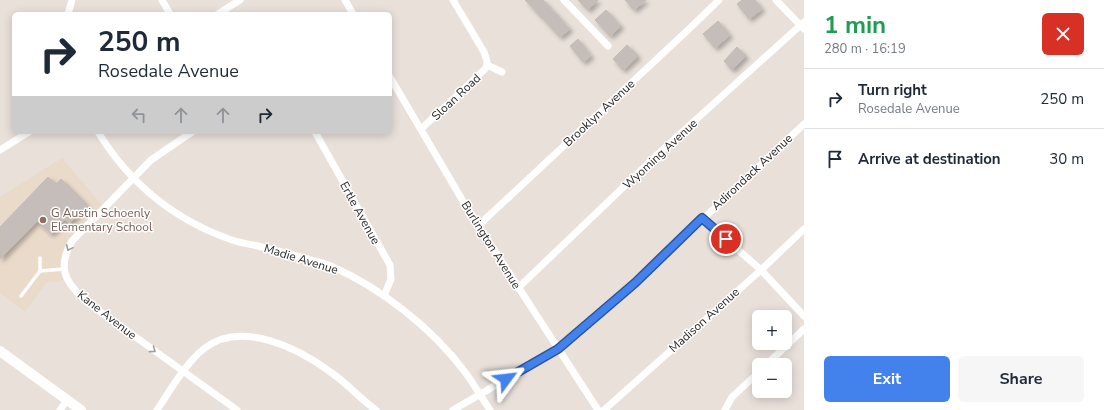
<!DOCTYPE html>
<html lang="en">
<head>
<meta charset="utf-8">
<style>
  body { margin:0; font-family:"Nunito Sans",sans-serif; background:#f6f6f7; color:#1f2937; height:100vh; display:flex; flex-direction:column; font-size:15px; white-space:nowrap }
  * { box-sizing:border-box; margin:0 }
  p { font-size:13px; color:#747a83 }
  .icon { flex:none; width:22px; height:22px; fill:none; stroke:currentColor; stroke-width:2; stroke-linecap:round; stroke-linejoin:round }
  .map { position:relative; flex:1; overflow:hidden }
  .side { display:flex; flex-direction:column; background:#fff; width:300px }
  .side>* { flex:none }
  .guide { position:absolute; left:12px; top:12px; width:380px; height:122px; border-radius:6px; box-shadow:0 2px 10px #0003; background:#fff; color:#1f2937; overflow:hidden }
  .buttons { position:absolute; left:752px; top:310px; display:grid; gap:8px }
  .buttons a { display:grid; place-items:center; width:40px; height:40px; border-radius:6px; background:#fff; box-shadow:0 2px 10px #0003; font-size:20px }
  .pin { position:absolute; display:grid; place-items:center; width:34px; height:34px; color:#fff; margin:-17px; border:2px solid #fff; border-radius:50%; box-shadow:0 1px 4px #0007 }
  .me { position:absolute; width:44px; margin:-22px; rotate:60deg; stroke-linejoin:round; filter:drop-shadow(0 0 3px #0008) }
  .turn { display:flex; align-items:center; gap:14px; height:84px; padding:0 20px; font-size:18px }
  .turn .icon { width:52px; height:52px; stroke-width:2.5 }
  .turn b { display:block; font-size:28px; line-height:34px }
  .lanes { display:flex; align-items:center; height:38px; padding:0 20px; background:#0003; justify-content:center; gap:20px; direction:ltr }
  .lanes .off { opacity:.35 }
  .round { display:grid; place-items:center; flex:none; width:42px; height:42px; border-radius:6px; background:#f6f6f7 }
  .overview { display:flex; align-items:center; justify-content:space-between; height:68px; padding:0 20px }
  h1 { font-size:24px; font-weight:700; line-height:30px; color:#1e9e55 }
  .cta { display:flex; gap:8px; margin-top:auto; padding:8px 20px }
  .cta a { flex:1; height:46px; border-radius:6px; background:#4381ed; color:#fff; font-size:16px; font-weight:700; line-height:46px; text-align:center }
  .cta a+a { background:#f6f6f7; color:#1f2937 }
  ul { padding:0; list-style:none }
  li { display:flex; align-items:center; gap:12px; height:60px; padding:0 20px; border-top:1px solid #e0e1e3 }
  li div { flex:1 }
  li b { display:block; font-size:15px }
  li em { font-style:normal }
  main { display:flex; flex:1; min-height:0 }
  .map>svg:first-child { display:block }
  .education { fill:#eadaca }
  .building { fill:#c5bdba; stroke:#c4bcb4; filter:url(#shadow) }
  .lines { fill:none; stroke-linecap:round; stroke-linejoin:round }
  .service { stroke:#fff; stroke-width:3.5 }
  .minor { stroke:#fff; stroke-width:7 }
  .secondary { stroke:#fff; stroke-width:10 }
  .oneway { stroke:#9e9e9e }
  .route-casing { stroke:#2c549a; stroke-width:10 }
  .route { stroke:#4381ed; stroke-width:7 }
  .education-dot { fill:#8d6e63; stroke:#fff; stroke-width:1.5 }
  .labels { text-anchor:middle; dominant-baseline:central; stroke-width:3; stroke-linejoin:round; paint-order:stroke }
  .street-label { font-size:12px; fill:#282828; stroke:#fff }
  .education-label { font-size:12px; fill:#785e54; stroke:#fff; text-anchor:start }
</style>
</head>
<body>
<main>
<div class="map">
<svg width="804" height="410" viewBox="0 0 804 410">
  <defs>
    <filter id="shadow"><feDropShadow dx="3" dy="3" stdDeviation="2" flood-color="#0004"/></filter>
  </defs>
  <rect width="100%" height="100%" fill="#e9e0da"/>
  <!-- education -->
  <polygon class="education" points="62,158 102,205 72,235 66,243 62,252 60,264 63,280 46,283 25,312 0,293 0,197"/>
  <!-- building -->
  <g class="building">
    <polygon points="525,0 543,0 570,29 560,37"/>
    <polygon points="578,0 598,0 588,10"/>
    <polygon points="625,0 646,0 634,10"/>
    <polygon points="742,0 755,0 762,9 749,19 737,4"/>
    <polygon points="606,10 621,26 610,36 595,20"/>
    <polygon points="718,21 730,35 715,48 703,34"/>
    <polygon points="578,39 591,56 583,62 570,46"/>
    <polygon points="627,45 638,56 623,70 613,59"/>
    <polygon points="737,47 746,56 732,70 724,61"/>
    <polygon points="48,177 56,184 61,179 87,205 69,224 65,220 51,234 37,221 0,259 0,227"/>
  </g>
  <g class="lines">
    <!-- service -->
    <g class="service">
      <polyline points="40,271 40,258"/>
      <polyline points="21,296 40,271 64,269"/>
    </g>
    <!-- minor -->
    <g class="minor">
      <polyline points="162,0 170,14"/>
      <polyline points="345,0 353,14"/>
      <polyline points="564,0 608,46"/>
      <polyline points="776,0 804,29"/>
      <polyline points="68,14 72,0"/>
      <polyline points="218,14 240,0"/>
      <polyline points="487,65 502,72"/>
      <polyline points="390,77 467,208 598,410"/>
      <path d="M 421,129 L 485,69 C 489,63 486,58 484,52 L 453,0"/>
      <path d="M 98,132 C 130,184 174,220 232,240 C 240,243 249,244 258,246 C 275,250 291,255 308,259 C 315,261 324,263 331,266 C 381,288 432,328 465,372 C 474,384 481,397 490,410"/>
      <path d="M 192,132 L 151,160 L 72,241 C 56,269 66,283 87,302 L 237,410"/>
      <polyline points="315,132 390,265 391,279 384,296"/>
      <polyline points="0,150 29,132"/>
      <polyline points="702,218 761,270 804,316"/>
      <polyline points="479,225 689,29 719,0"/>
      <polyline points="518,288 659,153 804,22"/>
      <polyline points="766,365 804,329"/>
      <polyline points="60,410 67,400"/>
      <path d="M 157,410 C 170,391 187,361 205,348 C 241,320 298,348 329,371 C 346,382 359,398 376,410"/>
      <polyline points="453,410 558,349 635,283 804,124"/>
      <polyline points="604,410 761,270 804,229"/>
      <polyline points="725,410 732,397 759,372"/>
    </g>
    <!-- secondary -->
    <polyline class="secondary" points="0,351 81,410"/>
  </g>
  <!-- one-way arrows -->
  <defs><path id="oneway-chevron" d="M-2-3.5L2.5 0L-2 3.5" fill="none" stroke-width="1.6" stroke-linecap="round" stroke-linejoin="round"/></defs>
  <g class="oneway">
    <use href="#oneway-chevron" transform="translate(69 248) rotate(114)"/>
    <use href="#oneway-chevron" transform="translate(153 350) rotate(36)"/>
  </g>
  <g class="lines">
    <!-- route casing -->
    <g class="route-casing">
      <polyline id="route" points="506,379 558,349 635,283 702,218 726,239"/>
    </g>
    <!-- route -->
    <use href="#route" class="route"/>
  </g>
  <!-- markers -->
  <circle class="education-dot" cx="43" cy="220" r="4"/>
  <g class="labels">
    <!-- street labels -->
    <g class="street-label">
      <text transform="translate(456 97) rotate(-43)">Sloan Road</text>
      <text transform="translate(599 113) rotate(-43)">Brooklyn Avenue</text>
      <text transform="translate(660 154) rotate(-43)">Wyoming Avenue</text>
      <text transform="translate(752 172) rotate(-43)">Adirondack Avenue</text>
      <text transform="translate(360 213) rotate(61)">Ertle Avenue</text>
      <text transform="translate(491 245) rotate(58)">Burlington Avenue</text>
      <text transform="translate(301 259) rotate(17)">Madie Avenue</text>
      <text transform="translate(107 315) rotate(38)">Kane Avenue</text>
      <text transform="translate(704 320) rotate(-42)">Madison Avenue</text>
    </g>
    <!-- education labels -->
    <g class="education-label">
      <text x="51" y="213">G Austin Schoenly<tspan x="51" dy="14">Elementary School</tspan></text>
    </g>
  </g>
</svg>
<div class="buttons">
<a>+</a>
<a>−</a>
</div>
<div class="pin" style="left:726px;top:239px;background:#d93025"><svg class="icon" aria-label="arrive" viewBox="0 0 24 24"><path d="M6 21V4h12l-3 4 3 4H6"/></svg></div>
<svg class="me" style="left:506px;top:379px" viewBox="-20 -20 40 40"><path d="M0-17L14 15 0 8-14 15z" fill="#4381ed" stroke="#fff" stroke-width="4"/></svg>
<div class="guide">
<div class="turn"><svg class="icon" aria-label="right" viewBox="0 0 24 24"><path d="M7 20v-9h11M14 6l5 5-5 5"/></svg><div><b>250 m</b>Rosedale Avenue</div></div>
<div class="lanes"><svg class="icon off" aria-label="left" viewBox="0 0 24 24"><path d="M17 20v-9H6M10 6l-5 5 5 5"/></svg><svg class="icon off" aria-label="ahead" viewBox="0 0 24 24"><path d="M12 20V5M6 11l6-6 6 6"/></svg><svg class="icon off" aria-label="ahead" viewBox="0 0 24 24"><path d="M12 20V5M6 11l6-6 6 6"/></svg><svg class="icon" aria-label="right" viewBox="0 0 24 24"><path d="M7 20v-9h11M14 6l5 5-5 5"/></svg></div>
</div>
</div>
<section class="side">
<div class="overview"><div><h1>1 min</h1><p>280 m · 16:19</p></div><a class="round" style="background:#d93025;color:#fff"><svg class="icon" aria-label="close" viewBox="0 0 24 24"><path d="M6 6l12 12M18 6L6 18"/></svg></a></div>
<ul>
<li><svg class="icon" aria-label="right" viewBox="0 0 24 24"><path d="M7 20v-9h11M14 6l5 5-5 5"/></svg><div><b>Turn right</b><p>Rosedale Avenue</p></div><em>250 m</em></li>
<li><svg class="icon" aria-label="arrive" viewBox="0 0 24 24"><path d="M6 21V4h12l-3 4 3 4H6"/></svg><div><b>Arrive at destination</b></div><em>30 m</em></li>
</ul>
<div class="cta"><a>Exit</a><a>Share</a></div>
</section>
</main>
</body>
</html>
